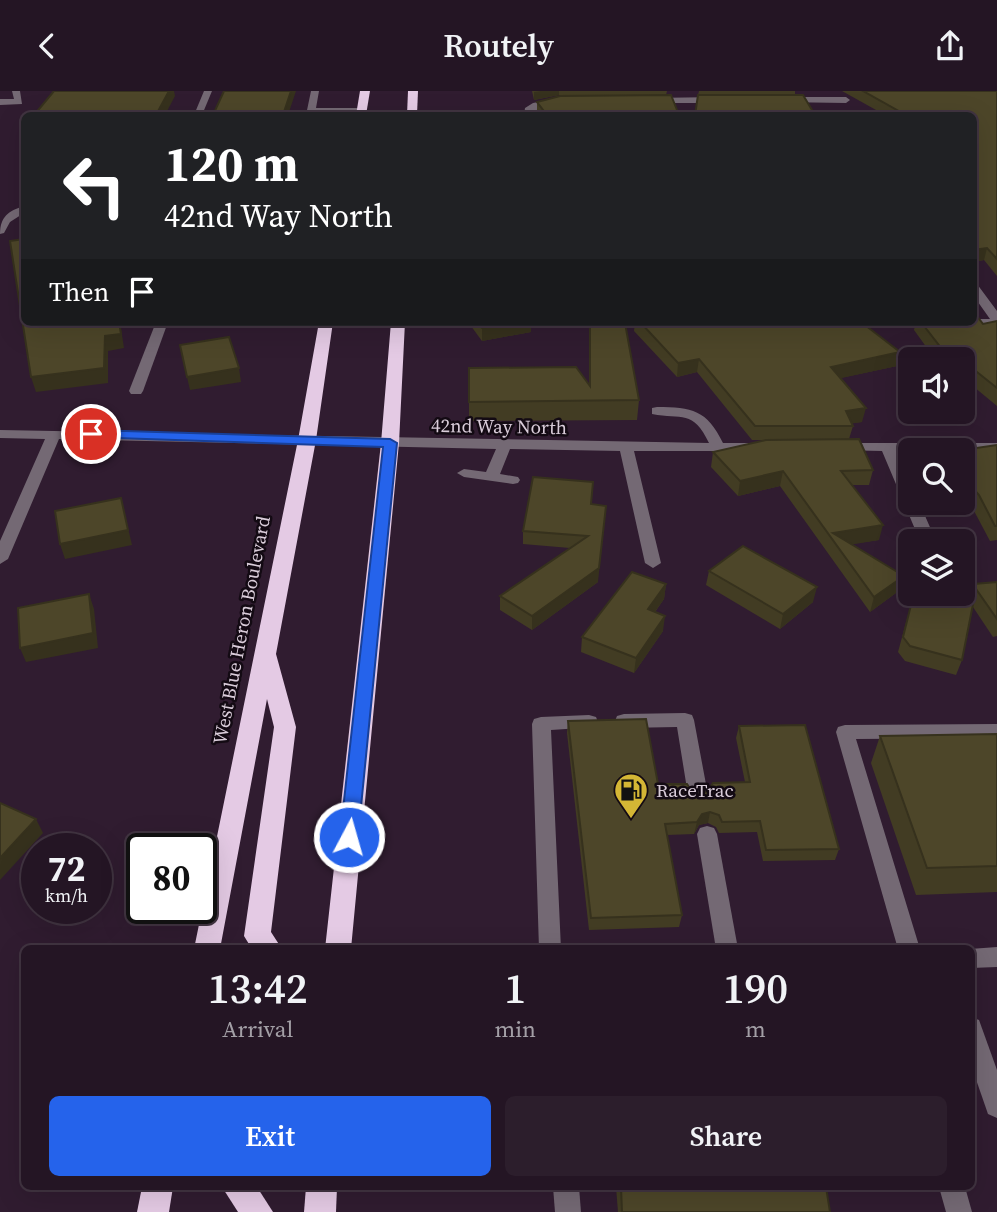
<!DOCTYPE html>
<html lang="en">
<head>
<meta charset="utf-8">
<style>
  body { margin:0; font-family:"Source Serif 4",serif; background:#2c1e2c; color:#f1f3f6; height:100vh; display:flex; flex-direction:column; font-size:26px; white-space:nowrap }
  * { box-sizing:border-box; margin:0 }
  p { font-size:23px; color:#a39fa6 }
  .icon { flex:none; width:38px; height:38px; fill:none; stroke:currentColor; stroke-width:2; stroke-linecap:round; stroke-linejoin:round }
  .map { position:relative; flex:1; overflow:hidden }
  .drawer { position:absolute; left:21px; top:854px; width:954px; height:245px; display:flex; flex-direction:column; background:#241524; border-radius:10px; box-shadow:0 7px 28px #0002,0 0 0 2px #413441 }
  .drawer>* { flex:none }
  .banner { position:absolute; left:21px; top:21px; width:956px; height:214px; border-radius:10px; box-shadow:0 7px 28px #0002,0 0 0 2px #413441; background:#202124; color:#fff; overflow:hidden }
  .fabs { position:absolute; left:898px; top:256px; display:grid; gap:14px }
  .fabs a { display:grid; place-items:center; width:77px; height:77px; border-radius:10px; background:#241524; box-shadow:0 7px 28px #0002,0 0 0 2px #413441; font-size:35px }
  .speed { position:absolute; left:21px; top:742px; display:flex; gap:14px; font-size:35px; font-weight:700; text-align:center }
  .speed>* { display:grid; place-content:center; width:91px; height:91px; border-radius:50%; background:#241524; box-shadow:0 7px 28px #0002,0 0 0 2px #413441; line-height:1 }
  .speed small { font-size:18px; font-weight:400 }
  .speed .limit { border:4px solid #111; border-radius:10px; background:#fff; color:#111 }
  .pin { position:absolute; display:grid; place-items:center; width:60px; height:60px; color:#fff; margin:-30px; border:4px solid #fff; border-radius:50%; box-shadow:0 2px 7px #0007 }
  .me { position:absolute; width:77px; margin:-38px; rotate:6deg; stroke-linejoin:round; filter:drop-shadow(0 0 5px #0008) }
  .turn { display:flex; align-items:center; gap:24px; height:147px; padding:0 28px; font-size:32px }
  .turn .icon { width:91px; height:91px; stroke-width:2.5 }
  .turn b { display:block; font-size:49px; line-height:60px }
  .then { display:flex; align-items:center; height:66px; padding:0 28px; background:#0003; gap:14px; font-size:26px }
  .eta { display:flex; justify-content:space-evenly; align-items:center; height:119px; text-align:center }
  .eta b { font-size:42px; font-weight:600; line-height:49px }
  .button { display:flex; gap:14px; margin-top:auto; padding:14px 28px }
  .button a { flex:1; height:80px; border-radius:10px; background:#2563eb; color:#fff; font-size:28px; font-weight:600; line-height:80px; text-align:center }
  .button a+a { background:#2c1e2c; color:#f1f3f6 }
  header { display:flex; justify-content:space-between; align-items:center; height:91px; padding:0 28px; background:#241524; font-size:32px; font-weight:600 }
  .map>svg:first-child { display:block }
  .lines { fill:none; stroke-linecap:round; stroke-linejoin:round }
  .minor { fill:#746974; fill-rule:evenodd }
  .highway { fill:#e4cae4; fill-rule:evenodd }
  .wall { fill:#423c23 }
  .shaded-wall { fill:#36311d }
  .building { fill:#4d4629; stroke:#36311d; stroke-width:2 }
  .route { fill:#2563eb; stroke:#184099; stroke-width:2 }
  .labels { text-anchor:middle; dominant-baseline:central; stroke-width:5; stroke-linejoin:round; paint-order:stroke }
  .street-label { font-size:19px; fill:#d9ccd9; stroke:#130a13 }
  .poi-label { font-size:19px; fill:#d9ccd9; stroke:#130a13; text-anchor:start }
</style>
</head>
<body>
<header><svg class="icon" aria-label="back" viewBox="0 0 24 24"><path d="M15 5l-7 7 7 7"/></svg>Routely<svg class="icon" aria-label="share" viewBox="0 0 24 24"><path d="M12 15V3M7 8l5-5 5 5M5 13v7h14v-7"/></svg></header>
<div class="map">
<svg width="997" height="1121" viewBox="0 0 997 1121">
  <rect width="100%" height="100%" fill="#301c30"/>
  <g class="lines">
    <!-- minor -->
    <g class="minor">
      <polygon points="12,0 20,0 22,13 0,14 0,8 14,8"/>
      <polygon points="204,0 212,0 202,24 194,24"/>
      <polygon points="311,0 319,0 316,17 362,17 367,20 362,23 306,24"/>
      <polygon points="783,6 846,6 850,9 846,12 780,11 779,9"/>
      <polygon points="559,7 562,8 562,12 533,20 533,24 524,24 525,17 533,12"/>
      <polygon points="650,7 720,6 724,9 720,12 647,12 647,8"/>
      <path d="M 24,115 L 24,122 L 10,131 L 4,142 L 0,143 C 0,126 8,120 24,115 Z"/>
      <polygon points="973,192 977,193 997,220 997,236 840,237 834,233 973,231 973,228 990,228 973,204"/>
      <polygon points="156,231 168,231 143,300 141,303 131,303 129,300"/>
      <polygon points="586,231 663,231 664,233 658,237 592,235"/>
      <path d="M 657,316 C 692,316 707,319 723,352 L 759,352 L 766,356 L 759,360 L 634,360 L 661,472 L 653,477 L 645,472 L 620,360 L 510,358 L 500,383 L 518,386 L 520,389 L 518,392 L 513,393 L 464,386 L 457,382 L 464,378 L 486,381 L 496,358 L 59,348 L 8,468 L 0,473 L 0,450 L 45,348 L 0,347 L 0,339 L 709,352 C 693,318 682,329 652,323 L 652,317 Z"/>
      <polygon points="840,352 997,352 997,360 896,360 910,392 910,411 919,411 936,450 920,450 882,360 835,359 835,353"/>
      <polygon points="685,622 692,624 694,629 708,704 705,709 698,712 691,709 688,704 677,636 624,637 617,635 615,630 617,625 624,623"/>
      <polygon points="589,624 596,626 598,631 596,636 551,639 561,858 539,858 532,633 534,628 541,626"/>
      <polygon points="997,633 997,647 856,648 920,858 898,858 836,641 838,636 845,634"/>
      <polygon points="707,735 714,737 717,743 738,858 716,858 697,743 700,737"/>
      <polygon points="997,856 997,876 971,877 970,858"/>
      <polygon points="971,926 979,929 997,979 997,1027 988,1023 971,974"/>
      <polygon points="553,1096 579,1096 581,1121 555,1121"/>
      <polygon points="939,1096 965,1096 972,1121 946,1121"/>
    </g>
    <!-- highway -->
    <g class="highway">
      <polygon points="360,0 370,0 366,24 356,24"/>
      <polygon points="408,0 418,0 417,24 407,24"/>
      <polygon points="319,231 333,231 316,349 276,563 296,636 271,841 282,858 252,858 244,845 274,636 267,608 220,858 194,858 298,349"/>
      <polygon points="391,231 405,231 399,352 351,858 325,858 381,352"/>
      <polygon points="142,1096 173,1096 169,1121 137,1121"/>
      <polygon points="222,1096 257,1096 273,1121 238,1121"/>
      <polygon points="306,1096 337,1096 336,1121 304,1121"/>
    </g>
  </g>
  <!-- wall -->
  <g class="wall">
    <polygon points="532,0 667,0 666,4 559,4 534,9"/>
    <polygon points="699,0 795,0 795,4 698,4"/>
    <polygon points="842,0 997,0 997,185 984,169 973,171 973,24 885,24"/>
    <polygon points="537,11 679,24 539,24 537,22"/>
    <polygon points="997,230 997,315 962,286 962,268 935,268 914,239 916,231 973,231 983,233"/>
    <polygon points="468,231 531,231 531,241 482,250"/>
    <polygon points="590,231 639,309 637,329 469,330 469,277 589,293 589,250"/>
    <polygon points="635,231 861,231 900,261 897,275 840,287 862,331 851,332 853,335 849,348 873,379 869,394 852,394 879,449 851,453 904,485 900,499 870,521 780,395 738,405 711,376 713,361 765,349 752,349 697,281 677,286 634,240"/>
    <polygon points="997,354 997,449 990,450 973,418 962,406 962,359"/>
    <polygon points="591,414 598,491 532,539 500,519 500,505 570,457 523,453 523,440"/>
    <polygon points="709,480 813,511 780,538 706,494"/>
    <polygon points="997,491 997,545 993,546 973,516 962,569 956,584 905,570 898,561 914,502"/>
    <polygon points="666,493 664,508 655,521 663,540 634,582 581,561 582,546"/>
    <polygon points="568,630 658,693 691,699 699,703 745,691 736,647 739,635 839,758 835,769 763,770 757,741 719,742 716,736 708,732 699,734 694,743 667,744 682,824 679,836 589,839 567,642"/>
    <polygon points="997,643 997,801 916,804 871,672 880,645"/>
    <polygon points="616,1096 826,1096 830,1121 618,1121"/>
  </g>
  <!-- shaded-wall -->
  <g class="shaded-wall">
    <polygon points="169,0 174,0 175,5 165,24 156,24"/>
    <polygon points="291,0 296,0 288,24 283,24"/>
    <polygon points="541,0 559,0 559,4 534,9 534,1"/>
    <polygon points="987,157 984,169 973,171 973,159"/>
    <polygon points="119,231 120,231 124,257 108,260 108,292 36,301 31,286 105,245"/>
    <polygon points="516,231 531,231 531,241 482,250 482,237"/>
    <polygon points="900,261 897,275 828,290 831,276"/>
    <polygon points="699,268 697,281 677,286 678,272"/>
    <polygon points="239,277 241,291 190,299 187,286"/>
    <polygon points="866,317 862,331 842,334 846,320"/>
    <polygon points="783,380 780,395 738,405 740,390"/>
    <polygon points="121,407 132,454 65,468 60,453"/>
    <polygon points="606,415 598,491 532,539 532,525 599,477"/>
    <polygon points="883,434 879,449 837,456 833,442"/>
    <polygon points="904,485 900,499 870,521 874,506"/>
    <polygon points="666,493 664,508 646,533 648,518"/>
    <polygon points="817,496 813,511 780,538 783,523"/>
    <polygon points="89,503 94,518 98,557 26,571 20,557"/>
    <polygon points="665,525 663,540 634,582 636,567"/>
    <polygon points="710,721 708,732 699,734 694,743 697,731 702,723"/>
    <polygon points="36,728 43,742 0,789 0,767"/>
  </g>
  <!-- building -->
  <g class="building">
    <polygon points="54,0 169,0 156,24 34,24"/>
    <polygon points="224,0 291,0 283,24 213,24"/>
    <polygon points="863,0 997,0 997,168 987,157 973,159 973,24 906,24"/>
    <polygon points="671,4 679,24 547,24 537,11 560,5"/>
    <polygon points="698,4 803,4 815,24 695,24"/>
    <polygon points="24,148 24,231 119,231 121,243 105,245 104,277 31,286 10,150"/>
    <polygon points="973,225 977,225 983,233 997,230 997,297 962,269 962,268 957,265 949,267 921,231 973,231"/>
    <polygon points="477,231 516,231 482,237"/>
    <polygon points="590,231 625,232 639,309 469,311 469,277 576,276 590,295"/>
    <polygon points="640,231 861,231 900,261 831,276 866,317 846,320 853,335 755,335 699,268 678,272"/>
    <polygon points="229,246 239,277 187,286 180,254"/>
    <polygon points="859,348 873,379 841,380 883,434 833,442 904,485 874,506 783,380 740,390 713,361 766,349"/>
    <polygon points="997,354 997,435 995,435 979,404 962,385 962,359"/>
    <polygon points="533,386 593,391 591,413 606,415 599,477 532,525 500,505 588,445 523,440"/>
    <polygon points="121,407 128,439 60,453 55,420"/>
    <polygon points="743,455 817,496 783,523 709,480"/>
    <polygon points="632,481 666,493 648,518 665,525 636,567 582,546"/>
    <polygon points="997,491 997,528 976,498 962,569 910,555 903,546 914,502 962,502 962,494"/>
    <polygon points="89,503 93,542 20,557 18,517"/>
    <polygon points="646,628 658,693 687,693 691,699 699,703 708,700 713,692 750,691 739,635 805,634 839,758 766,759 760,730 722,731 719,724 710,721 702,723 697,731 665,733 682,824 591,827 568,630"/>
    <polygon points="997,643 997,775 927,777 880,645"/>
    <polygon points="0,712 36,728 0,767"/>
    <polygon points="621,1096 826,1096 830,1121 622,1121"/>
  </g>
  <!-- route -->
  <polygon class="route" points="91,339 390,348 397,352 358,746 356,751 349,753 342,751 340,746 383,356 87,346 87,340"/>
  <!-- icons -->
  <defs>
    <g id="fuel-pin" transform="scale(1.75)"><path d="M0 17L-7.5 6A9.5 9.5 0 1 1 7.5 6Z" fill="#d4b635" stroke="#130a13"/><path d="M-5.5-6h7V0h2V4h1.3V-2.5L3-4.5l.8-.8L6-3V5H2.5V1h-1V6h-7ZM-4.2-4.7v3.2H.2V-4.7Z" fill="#111"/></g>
  </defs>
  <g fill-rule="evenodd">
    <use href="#fuel-pin" x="631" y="699"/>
  </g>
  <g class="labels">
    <!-- street labels -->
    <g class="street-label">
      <text transform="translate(499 335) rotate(1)">42nd Way North</text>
      <text transform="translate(241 539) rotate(-79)">West Blue Heron Boulevard</text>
    </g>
    <!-- poi labels -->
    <g class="poi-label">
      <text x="656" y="699">RaceTrac</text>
    </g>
  </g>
</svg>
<div class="fabs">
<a><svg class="icon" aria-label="sound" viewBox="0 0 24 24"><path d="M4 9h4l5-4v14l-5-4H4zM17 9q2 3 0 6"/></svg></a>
<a><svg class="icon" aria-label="search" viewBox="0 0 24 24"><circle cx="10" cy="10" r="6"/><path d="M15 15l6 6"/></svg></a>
<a><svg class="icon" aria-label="layers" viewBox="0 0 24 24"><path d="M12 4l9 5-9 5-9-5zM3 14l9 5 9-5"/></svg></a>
</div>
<div class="speed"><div>72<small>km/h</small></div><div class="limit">80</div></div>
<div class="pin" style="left:91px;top:343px;background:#d93025"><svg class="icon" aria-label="arrive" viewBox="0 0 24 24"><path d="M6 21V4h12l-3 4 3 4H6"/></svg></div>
<svg class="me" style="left:349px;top:746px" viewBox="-20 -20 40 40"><circle r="17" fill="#2563eb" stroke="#fff" stroke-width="3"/><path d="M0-11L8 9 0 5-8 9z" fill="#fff"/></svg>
<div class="banner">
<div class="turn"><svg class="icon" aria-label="left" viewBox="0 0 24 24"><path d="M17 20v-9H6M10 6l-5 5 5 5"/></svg><div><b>120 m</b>42nd Way North</div></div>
<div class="then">Then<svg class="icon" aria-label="arrive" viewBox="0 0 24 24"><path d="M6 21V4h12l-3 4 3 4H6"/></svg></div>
</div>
<section class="drawer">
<div class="eta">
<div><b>13:42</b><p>Arrival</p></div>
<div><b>1</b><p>min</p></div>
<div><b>190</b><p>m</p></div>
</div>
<div class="button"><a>Exit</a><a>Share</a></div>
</section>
</div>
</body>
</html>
